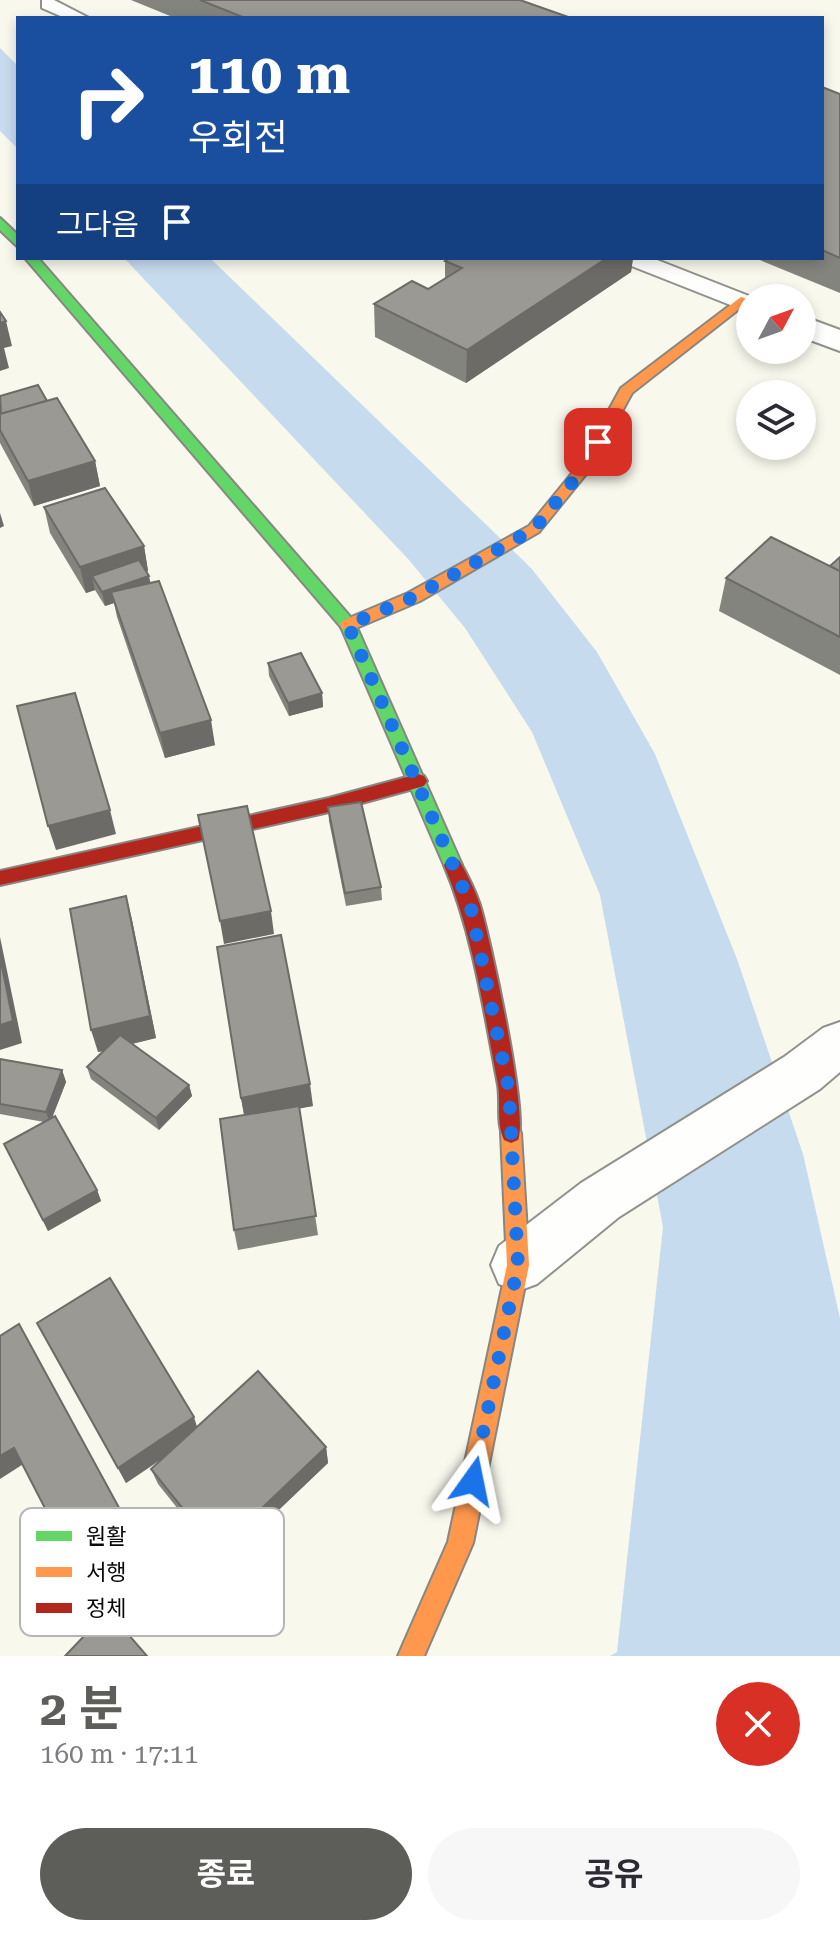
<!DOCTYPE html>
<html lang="ko">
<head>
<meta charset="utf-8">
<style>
  body { margin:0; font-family:"Roboto Serif","Noto Sans KR",serif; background:#f7f7f7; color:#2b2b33; height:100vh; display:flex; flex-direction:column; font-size:30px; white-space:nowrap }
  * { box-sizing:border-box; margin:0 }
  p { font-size:26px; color:#7c7c81 }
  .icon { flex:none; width:44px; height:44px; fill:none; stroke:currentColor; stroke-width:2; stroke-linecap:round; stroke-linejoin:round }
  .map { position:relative; height:1656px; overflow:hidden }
  .panel { display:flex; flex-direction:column; background:#fff; flex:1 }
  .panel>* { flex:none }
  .banner { position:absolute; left:16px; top:16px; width:808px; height:244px; border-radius:0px; box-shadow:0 4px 12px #0003; background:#1a4fa0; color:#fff; overflow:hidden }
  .needle { width:52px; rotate:49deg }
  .tools { position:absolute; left:736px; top:284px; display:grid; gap:16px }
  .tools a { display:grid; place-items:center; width:80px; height:80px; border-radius:50%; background:#fff; box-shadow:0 4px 12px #0003; font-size:40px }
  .pin { position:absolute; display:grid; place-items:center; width:68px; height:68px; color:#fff; margin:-34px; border-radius:16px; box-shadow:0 4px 12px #0006 }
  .me { position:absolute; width:88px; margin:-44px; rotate:12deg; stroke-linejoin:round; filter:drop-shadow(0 0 6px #0008) }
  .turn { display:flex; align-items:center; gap:28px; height:168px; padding:0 40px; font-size:36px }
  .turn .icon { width:104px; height:104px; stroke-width:2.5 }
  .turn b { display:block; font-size:56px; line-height:68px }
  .then { display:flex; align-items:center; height:76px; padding:0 40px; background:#0003; gap:16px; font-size:30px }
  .round { display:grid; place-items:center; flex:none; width:84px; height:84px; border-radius:42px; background:#f7f7f7 }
  .head { display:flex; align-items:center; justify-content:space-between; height:136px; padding:0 40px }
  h1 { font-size:48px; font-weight:700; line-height:60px; color:#5d5d59 }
  .cta { display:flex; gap:16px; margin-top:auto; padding:16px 40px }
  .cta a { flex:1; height:92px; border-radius:48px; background:#5d5d59; color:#fff; font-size:32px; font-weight:700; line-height:92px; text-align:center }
  .cta a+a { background:#f7f7f7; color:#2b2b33 }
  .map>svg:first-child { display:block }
  .water { fill:#c7dbee }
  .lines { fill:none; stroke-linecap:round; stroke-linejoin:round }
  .lane-casing { stroke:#91918c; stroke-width:4 }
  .street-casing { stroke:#91918c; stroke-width:4 }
  .fast-casing { stroke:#878782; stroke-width:4 }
  .slow-casing { stroke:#878782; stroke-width:4 }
  .jam-casing { stroke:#878782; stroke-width:4 }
  .lane { fill:#fefefc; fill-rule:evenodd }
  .street { fill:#fefefc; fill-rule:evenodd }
  .fast { fill:#63d668; fill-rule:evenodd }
  .slow { fill:#ff974d; fill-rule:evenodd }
  .jam { fill:#b3261e; fill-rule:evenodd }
  .wall { fill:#84847e }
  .shaded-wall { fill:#6c6b67 }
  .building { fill:#9a9993; stroke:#6c6b67; stroke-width:2 }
  .route { stroke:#1a73e8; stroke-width:14; stroke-dasharray:0 25.2 }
  .key { fill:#fff; stroke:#b5b5b5; stroke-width:2 }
  .key-label { font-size:22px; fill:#090909 }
</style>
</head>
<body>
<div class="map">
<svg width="840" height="1656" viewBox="0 0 840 1656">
  <rect width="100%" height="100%" fill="#f8f8ed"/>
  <!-- water -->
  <g class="water">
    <polygon points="0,48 18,66 18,149 0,131"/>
    <polygon points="124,258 210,258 531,568 597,652 655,754 737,959 803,1154 840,1318 840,1656 610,1656 617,1652 663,1227 600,895 532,732 465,628 409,560"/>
  </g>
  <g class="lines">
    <!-- lane casing -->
    <g class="lane-casing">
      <g id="lane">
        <polygon points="42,0 54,0 89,18 65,18 42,8"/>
        <polygon points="621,258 652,258 749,296 750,304 733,306 624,263"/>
      </g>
    </g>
    <!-- street casing -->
    <g class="street-casing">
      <g id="street">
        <polygon points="802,316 840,330 840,351 802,337"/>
        <polygon points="840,1022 840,1072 820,1089 619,1217 537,1284 518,1291 499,1284 491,1265 499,1246 581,1183 784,1057 823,1028"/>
      </g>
    </g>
    <!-- fast casing -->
    <g class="fast-casing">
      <g id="fast">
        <polygon points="0,218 18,235 18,247 0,230"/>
        <polygon points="25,258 38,258 354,621 462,865 459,870 447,870 444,865 341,627"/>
      </g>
    </g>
    <!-- slow casing -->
    <g class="slow-casing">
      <g id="slow">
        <polygon points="741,297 750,300 750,308 743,306 632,393 591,468 539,532 420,601 354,629 342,629 340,625 342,621 408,593 529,526 578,466 621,388"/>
        <polygon points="511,1123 518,1126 521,1133 529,1265 473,1543 424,1656 398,1656 448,1542 507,1265 501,1133 504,1126"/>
      </g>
    </g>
    <!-- jam casing -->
    <g class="jam-casing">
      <g id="jam">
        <polygon points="418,774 424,776 427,781 424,786 329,812 0,885 0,871 329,798"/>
        <path d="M 453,858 L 459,860 C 467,874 475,890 480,905 C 490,938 529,1116 518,1140 L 511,1143 L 504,1140 C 496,1123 501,1103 498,1085 C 484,1012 473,934 444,865 L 447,860 Z"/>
      </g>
    </g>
    <!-- lane -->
    <use href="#lane" class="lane"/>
    <!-- street -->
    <use href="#street" class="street"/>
    <!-- fast -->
    <use href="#fast" class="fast"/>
    <!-- slow -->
    <use href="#slow" class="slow"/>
    <!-- jam -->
    <use href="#jam" class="jam"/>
  </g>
  <!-- wall -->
  <g class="wall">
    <polygon points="131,0 520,0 571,18 175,18"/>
    <polygon points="822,87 840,94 840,293 755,258 822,258"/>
    <polygon points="450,258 633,258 631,272 466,383 375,337 374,304 428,289 445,279 445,261"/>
    <polygon points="0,396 47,401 95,461 100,486 34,506 0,443"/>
    <polygon points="44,507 144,546 148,571 146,572 215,745 165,758 117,617 114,603 105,606 95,590 86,593 50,533"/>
    <polygon points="840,557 840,675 719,611 726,578 830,566"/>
    <polygon points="268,663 322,693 323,707 289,716 269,676"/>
    <polygon points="328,807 381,887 382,900 346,906 329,821"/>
    <polygon points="126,896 132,920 156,1038 132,1044 189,1085 192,1096 159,1130 91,1079 87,1067 104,1051 98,1052"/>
    <polygon points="0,1059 62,1070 66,1082 52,1118 97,1190 101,1201 48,1231 4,1144 44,1122 0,1114"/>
    <polygon points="241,1098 313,1106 299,1108 318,1235 238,1250 234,1230 244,1115"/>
    <polygon points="37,1323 197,1427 326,1447 328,1463 222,1564 158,1484 151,1469 162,1459 126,1483"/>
  </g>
  <!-- shaded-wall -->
  <g class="shaded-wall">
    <polygon points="607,258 633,258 631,272 466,383 467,350"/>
    <polygon points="6,321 12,346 4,348 9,368 0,371 0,323"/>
    <polygon points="95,461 100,486 34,506 28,481"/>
    <polygon points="0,513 4,526 0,528"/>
    <polygon points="144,546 148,571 99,588 92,576 95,590 86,593 80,567"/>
    <polygon points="149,576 152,590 111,592 114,603 105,606 102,592"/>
    <polygon points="322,693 323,707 289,716 288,703"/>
    <polygon points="211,720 215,745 165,758 160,733"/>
    <polygon points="110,810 116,834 56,850 48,826"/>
    <polygon points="126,896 132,920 156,1038 98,1052 91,1030"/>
    <polygon points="271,911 274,934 224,944 220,921"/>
    <polygon points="0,937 22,1043 0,1050"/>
    <polygon points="62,1070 66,1082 50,1123 46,1112"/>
    <polygon points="310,1084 313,1106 245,1119 241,1098"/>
    <polygon points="189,1085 192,1096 159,1130 156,1118"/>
    <polygon points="97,1190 101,1201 48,1231 43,1220"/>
    <polygon points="19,1324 150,1563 96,1602 87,1590"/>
    <polygon points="194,1417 199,1433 126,1483 118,1468"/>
    <polygon points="326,1447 328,1463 222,1564 217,1551"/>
    <polygon points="14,1448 25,1463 0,1479 0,1456"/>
  </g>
  <!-- building -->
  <g class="building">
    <polygon points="200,0 520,0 571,18 245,18"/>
    <polygon points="822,87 840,94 840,258 822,250"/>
    <polygon points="450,258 607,258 467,350 374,304 412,281 428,289 462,268 445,261"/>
    <polygon points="0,312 6,321 0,323"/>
    <polygon points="38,385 47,401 1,414 0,396"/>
    <polygon points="57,398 95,461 28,481 0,430 0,414"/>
    <polygon points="105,488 144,546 80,567 44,507"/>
    <polygon points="771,537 840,571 840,637 726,578"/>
    <polygon points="840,557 840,571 830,566"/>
    <polygon points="139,560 149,576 102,592 92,576"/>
    <polygon points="159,581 211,720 160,733 111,592"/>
    <polygon points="301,653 322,693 288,703 268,663"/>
    <polygon points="75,693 110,810 48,826 17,706"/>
    <polygon points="361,802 381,887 345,893 328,807"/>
    <polygon points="247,806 271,911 220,921 198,815"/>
    <polygon points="126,896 150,1016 91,1030 70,909"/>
    <polygon points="281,935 310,1084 241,1098 217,947"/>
    <polygon points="0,957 13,1021 0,1025"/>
    <polygon points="120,1035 189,1085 156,1118 87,1067"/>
    <polygon points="0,1059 62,1070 46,1112 0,1104"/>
    <polygon points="299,1106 316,1216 234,1230 220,1119"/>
    <polygon points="55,1116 97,1190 43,1220 4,1144"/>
    <polygon points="110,1278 194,1417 118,1468 37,1323"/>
    <polygon points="19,1324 142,1550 87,1590 14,1448 0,1456 0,1336"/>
    <polygon points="258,1371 326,1447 217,1551 151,1469"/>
    <polygon points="108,1611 147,1656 65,1656"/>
  </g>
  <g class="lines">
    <!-- route -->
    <polyline class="route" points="473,1481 518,1265 509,1090 470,904 348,625 414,597 534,529 584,468 598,442"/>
  </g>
  <!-- legend -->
  <rect x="20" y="1508" width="264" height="128" rx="12" class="key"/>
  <rect x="36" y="1531" width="36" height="10" fill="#63d668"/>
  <rect x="36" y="1567" width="36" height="10" fill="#ff974d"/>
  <rect x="36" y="1603" width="36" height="10" fill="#b3261e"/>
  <g class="key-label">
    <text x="86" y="1544">원활</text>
    <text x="86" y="1580">서행</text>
    <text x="86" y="1616">정체</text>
  </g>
</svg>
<div class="tools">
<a><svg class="needle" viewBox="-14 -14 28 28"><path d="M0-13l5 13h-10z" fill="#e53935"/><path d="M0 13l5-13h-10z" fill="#7c7c81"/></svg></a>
<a><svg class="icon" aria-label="layers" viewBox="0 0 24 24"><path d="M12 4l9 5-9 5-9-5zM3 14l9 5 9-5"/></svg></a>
</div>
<div class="pin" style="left:598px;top:442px;background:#d93025"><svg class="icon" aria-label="arrive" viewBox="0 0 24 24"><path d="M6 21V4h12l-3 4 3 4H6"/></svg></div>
<svg class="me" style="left:473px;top:1481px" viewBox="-20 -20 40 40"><path d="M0-17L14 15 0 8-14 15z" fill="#1a73e8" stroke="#fff" stroke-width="4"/></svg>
<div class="banner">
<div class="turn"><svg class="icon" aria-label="right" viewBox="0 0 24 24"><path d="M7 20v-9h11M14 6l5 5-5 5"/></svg><div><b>110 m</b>우회전</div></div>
<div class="then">그다음<svg class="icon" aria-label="arrive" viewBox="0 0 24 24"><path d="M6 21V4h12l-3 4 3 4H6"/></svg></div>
</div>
</div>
<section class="panel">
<div class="head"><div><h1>2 분</h1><p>160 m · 17:11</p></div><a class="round" style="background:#d93025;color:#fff"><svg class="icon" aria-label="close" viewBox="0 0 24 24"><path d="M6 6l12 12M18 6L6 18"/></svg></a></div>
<div class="cta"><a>종료</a><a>공유</a></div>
</section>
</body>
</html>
